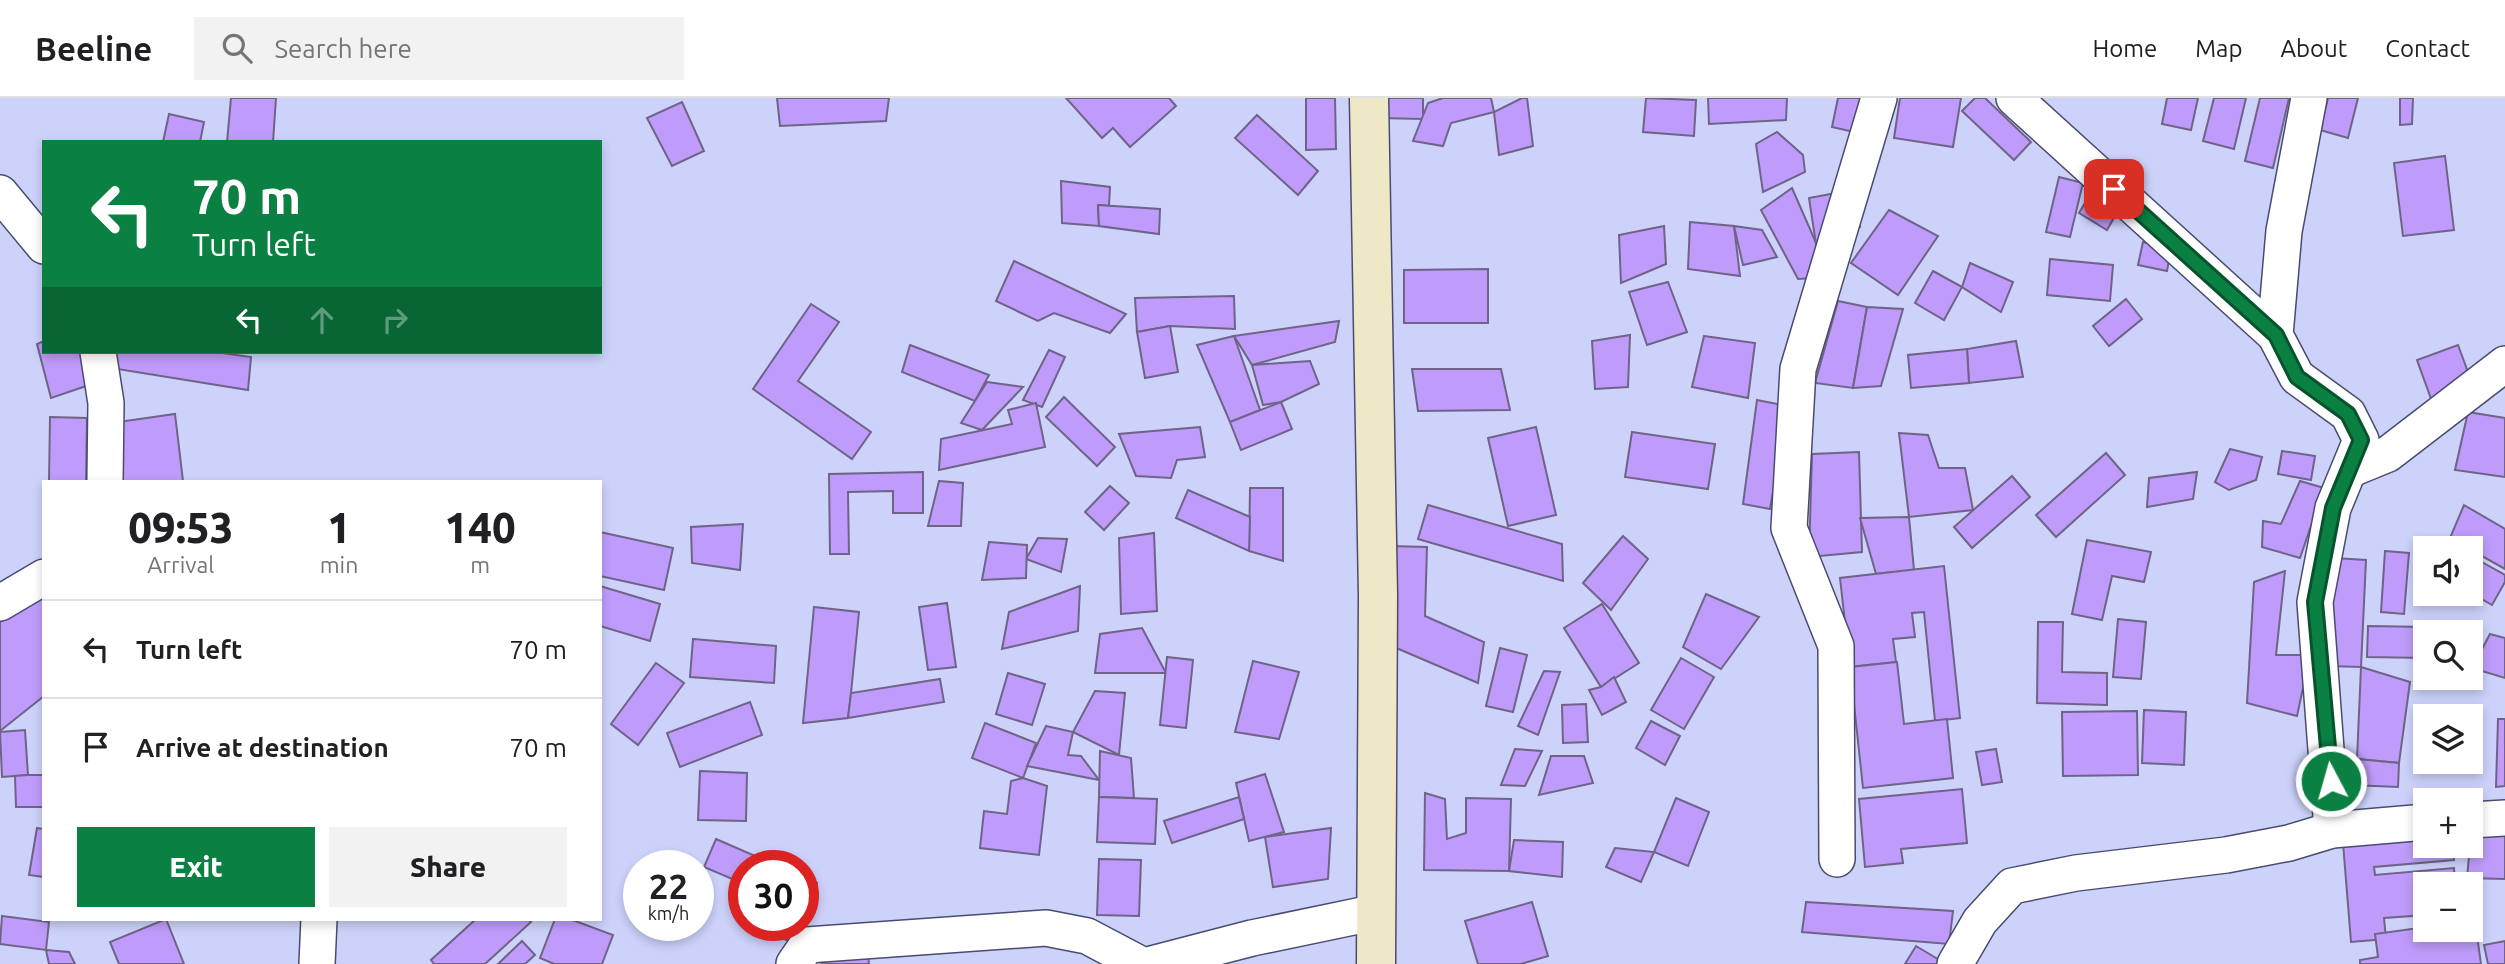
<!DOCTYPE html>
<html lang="en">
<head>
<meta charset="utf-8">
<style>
  body { margin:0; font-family:Ubuntu,sans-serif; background:#f2f2f2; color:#202124; height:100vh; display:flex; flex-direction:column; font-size:26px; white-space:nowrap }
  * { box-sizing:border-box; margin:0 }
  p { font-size:23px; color:#757577 }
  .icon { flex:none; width:38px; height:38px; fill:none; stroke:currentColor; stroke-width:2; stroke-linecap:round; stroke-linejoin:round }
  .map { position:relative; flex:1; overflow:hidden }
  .details { position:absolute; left:42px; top:382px; width:560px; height:441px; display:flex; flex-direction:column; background:#fff; border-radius:0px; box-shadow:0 4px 10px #0003 }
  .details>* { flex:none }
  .guide { position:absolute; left:42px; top:42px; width:560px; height:214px; border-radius:0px; box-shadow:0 4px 10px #0003; background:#0b8043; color:#fff; overflow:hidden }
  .fabs { position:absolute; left:2413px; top:438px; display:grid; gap:14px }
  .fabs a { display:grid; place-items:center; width:70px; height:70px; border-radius:0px; background:#fff; box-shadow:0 4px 10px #0003; font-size:35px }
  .speed { position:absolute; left:623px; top:752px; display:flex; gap:14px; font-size:35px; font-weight:700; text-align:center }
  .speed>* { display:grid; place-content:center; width:91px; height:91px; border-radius:50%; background:#fff; box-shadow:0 4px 10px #0003; line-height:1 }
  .speed small { font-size:18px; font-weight:400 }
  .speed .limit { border:10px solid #d22; background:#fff; color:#111 }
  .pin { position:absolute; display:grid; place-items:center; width:60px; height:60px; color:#fff; margin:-30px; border-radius:14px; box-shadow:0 4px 10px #0006 }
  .me { position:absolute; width:77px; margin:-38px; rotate:354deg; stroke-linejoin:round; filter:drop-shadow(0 0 5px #0008) }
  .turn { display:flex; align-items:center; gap:24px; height:147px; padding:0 35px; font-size:32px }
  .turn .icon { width:91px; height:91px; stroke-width:2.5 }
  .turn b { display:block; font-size:49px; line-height:60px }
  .lanes { display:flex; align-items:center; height:66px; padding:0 35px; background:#0003; justify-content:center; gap:35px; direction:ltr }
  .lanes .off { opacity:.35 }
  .eta { display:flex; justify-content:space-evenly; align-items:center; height:119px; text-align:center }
  .eta b { font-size:42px; font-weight:800; line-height:49px }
  .primary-button { display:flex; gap:14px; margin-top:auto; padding:14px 35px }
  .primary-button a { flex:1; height:80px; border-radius:0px; background:#0b8043; color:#fff; font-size:28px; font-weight:800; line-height:80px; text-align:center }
  .primary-button a+a { background:#f2f2f2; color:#202124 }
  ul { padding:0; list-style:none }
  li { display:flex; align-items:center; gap:21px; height:98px; padding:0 35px; border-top:2px solid #e0e0e0 }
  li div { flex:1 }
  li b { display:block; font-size:26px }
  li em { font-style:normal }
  header { display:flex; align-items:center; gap:42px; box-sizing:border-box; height:98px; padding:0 35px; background:#fff; border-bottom:2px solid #e0e0e0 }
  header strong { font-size:33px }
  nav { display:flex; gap:38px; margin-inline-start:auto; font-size:24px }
  .search { width:490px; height:63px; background:#f2f2f2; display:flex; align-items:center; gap:18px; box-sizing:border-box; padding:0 24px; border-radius:0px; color:#757577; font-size:26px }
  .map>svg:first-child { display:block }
  .building { fill:#bf9cfb; stroke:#6f6387; stroke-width:2 }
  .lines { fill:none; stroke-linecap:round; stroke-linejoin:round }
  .street-casing { stroke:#494c6e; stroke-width:38 }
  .secondary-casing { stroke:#494c6e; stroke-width:41 }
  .street { stroke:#fff; stroke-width:35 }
  .secondary { stroke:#eee8c7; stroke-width:38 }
  .route-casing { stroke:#07532c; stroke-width:18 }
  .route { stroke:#0b8043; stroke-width:12 }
</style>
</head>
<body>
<header>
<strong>Beeline</strong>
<div class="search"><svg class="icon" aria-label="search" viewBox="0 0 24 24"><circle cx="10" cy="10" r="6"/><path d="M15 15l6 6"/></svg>Search here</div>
<nav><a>Home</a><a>Map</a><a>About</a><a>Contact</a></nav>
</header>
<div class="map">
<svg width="2505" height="866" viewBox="0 0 2505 866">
  <rect width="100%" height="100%" fill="#cdd2fb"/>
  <!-- building -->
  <g class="building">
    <polygon points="231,0 276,0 273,44 227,44"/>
    <polygon points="777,0 889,0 886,23 780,28"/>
    <polygon points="1066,0 1169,0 1176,8 1130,49 1113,30 1102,40"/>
    <polygon points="1306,0 1335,0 1336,51 1306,52"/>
    <polygon points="1378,0 1423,0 1423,21 1378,20"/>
    <polygon points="1443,0 1491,0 1494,14 1451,25 1443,48 1413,43 1428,5"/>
    <polygon points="1522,0 1527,0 1533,48 1499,57 1494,14"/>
    <polygon points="1646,0 1696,2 1694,38 1643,34"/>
    <polygon points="1708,0 1787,0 1786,22 1709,26"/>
    <polygon points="1838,0 1880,0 1843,66 1848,42 1852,43 1854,34 1832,29"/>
    <polygon points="1900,0 1961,0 1953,49 1894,40"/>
    <polygon points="1975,0 1985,0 2031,44 2014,62 1962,13"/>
    <polygon points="2167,0 2198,0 2191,32 2162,26"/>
    <polygon points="2214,0 2246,0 2234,51 2203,43"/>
    <polygon points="2260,0 2289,0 2273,70 2245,63"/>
    <polygon points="2328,0 2358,0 2348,40 2320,32"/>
    <polygon points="2400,0 2413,0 2412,26 2400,27"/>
    <polygon points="682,4 704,53 672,68 647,20"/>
    <polygon points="169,16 204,24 200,44 163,44"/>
    <polygon points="1257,17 1318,73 1298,97 1235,40"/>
    <polygon points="1777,34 1803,57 1805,74 1763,94 1756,46"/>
    <polygon points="2445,58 2454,132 2403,138 2394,65"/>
    <polygon points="2059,79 2083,85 2070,139 2046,134"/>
    <polygon points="1061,83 1110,89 1109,108 1098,107 1099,128 1062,125"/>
    <polygon points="1792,90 1831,179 1798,181 1761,112"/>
    <polygon points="1847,93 1860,129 1816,146 1809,100"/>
    <polygon points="2092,93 2120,109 2107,132 2079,115"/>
    <polygon points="1098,107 1160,111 1159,136 1099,128"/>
    <polygon points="1889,112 1938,138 1898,197 1851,165"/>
    <polygon points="1690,124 1734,128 1740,178 1688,171"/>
    <polygon points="1664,128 1666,166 1621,185 1619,137"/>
    <polygon points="1734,128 1762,132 1777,159 1743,167"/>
    <polygon points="2143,144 2171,151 2167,173 2138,167"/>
    <polygon points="2050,161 2113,167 2110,203 2047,197"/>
    <polygon points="1014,163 1126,216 1110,235 1054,215 1038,223 996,203"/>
    <polygon points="1970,165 2013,184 2001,214 1962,189"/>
    <polygon points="1488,171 1488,225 1404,225 1404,172"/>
    <polygon points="1933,173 1962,189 1944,222 1915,205"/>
    <polygon points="1668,184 1687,234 1647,247 1629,194"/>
    <polygon points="1234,198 1235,231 1170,228 1137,234 1135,200"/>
    <polygon points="2126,201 2142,221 2109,248 2093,228"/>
    <polygon points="1838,203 1867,209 1853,290 1815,285"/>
    <polygon points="811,206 839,224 798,283 871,334 852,361 753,291"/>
    <polygon points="1867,209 1903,211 1881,288 1853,290"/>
    <polygon points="1339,223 1335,244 1252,267 1234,238"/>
    <polygon points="1170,228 1178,274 1145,280 1137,234"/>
    <polygon points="1630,237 1628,289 1595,291 1592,243"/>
    <polygon points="1234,238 1260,312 1230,324 1197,247"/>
    <polygon points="1704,238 1755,245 1748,300 1692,289"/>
    <polygon points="44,243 44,254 82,254 92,286 51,300 37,246"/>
    <polygon points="2016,243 2023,279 1969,285 1967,251"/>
    <polygon points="910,247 989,277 975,303 902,274"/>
    <polygon points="2458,247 2475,293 2434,309 2417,262"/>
    <polygon points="1967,251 1969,285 1911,290 1908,257"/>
    <polygon points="1049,252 1065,259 1042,309 1023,302"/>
    <polygon points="107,254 215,254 251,259 248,292 105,269"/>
    <polygon points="1310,263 1319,286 1281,304 1263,307 1252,267"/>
    <polygon points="1412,271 1501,271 1510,312 1418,313"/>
    <polygon points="987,284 1023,289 982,332 961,325"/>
    <polygon points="1064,299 1115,349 1097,368 1046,319"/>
    <polygon points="1757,302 1788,308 1770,411 1743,406"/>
    <polygon points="1281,304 1292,331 1241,352 1230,324"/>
    <polygon points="1036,305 1045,349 939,372 941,341 1012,326 1008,312"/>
    <polygon points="2468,314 2505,320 2505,379 2455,372"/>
    <polygon points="175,316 183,383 118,383 111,325"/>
    <polygon points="50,319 87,320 86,383 49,383"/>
    <polygon points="1200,329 1205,359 1177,362 1171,380 1136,378 1119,336"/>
    <polygon points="1536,329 1556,417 1508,428 1488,340"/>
    <polygon points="1632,334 1715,346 1708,391 1625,379"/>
    <polygon points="1899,335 1928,337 1939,370 1965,370 1973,412 1909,419"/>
    <polygon points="2230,351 2262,359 2256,382 2229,392 2215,384"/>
    <polygon points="2282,353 2315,358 2311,382 2278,376"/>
    <polygon points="1859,354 1862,454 1809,459 1812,356"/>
    <polygon points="2106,355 2125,377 2056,439 2036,417"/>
    <polygon points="923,374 923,415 893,415 893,393 848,394 849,456 830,456 829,376"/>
    <polygon points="2197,374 2193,401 2147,409 2149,380"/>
    <polygon points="2012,378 2030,399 1972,450 1954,429"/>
    <polygon points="939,383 963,385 961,428 928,428"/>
    <polygon points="2300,383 2324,390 2300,460 2262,449 2263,423 2281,426"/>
    <polygon points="1110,388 1129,405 1104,432 1085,414"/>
    <polygon points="1250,390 1283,390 1283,463 1249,453"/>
    <polygon points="1188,392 1250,419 1249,453 1176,420"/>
    <polygon points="1428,407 1562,446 1563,483 1418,441"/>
    <polygon points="2464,407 2505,431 2505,471 2450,440"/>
    <polygon points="1909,419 1914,472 1876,476 1860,420"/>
    <polygon points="743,426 740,472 692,465 691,429"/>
    <polygon points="600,434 673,450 664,492 600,478"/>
    <polygon points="1154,435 1157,513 1121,516 1119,440"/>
    <polygon points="1623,438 1648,461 1611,512 1583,485"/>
    <polygon points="1038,440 1067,441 1061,474 1026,461"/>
    <polygon points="2087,442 2151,454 2144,484 2112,478 2102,522 2072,516"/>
    <polygon points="989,444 1027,447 1026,480 982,482"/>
    <polygon points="1391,448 1427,449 1425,518 1484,544 1478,585 1387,546"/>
    <polygon points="2385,453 2409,455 2404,516 2381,514"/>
    <polygon points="2471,458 2505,477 2505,484 2492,507 2471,495"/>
    <polygon points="2334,460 2366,462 2361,569 2328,568"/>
    <polygon points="1944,468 1960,620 1935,623 1924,514 1912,515 1915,539 1893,541 1896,564 1850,569 1840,480"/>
    <polygon points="2426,468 2426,493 2415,487"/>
    <polygon points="2285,473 2276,557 2301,557 2306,576 2297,618 2247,605 2254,484"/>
    <polygon points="600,488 660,506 650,543 600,528"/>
    <polygon points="1080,488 1078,533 1002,551 1009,514"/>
    <polygon points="35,491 44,502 44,598 0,633 0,521"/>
    <polygon points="1706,496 1759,519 1721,571 1683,549"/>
    <polygon points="947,505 956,569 928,572 919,509"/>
    <polygon points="1602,506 1639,565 1601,589 1564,530"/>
    <polygon points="814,509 859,514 851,595 848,620 803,625"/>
    <polygon points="2118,521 2146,524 2141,581 2113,579"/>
    <polygon points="2038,524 2063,524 2062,574 2107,575 2107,607 2037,605"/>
    <polygon points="2368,528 2427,529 2426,560 2367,559"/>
    <polygon points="1142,530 1166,575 1095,575 1100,536"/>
    <polygon points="2490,536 2505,540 2505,580 2472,570"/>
    <polygon points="693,541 776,548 774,585 690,579"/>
    <polygon points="1500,550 1527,557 1513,614 1486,608"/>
    <polygon points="1167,559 1193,562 1186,630 1160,627"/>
    <polygon points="1681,560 1714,579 1684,631 1651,612"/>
    <polygon points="1253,563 1299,574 1279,641 1235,634"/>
    <polygon points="1897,564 1904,626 1947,621 1953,680 1863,690 1850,569"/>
    <polygon points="656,565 684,585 638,647 611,626"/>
    <polygon points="2361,569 2410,584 2399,665 2357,661"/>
    <polygon points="1544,573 1560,574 1538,637 1518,628"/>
    <polygon points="1008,575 1045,586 1032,627 996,616"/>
    <polygon points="1614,579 1626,604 1602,617 1589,592 1601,589"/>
    <polygon points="940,581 944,604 848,620 851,595"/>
    <polygon points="1095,593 1125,595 1119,657 1073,634"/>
    <polygon points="750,604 762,637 680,669 667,635"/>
    <polygon points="1586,606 1588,644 1563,645 1562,607"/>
    <polygon points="2144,612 2186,614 2184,667 2142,665"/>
    <polygon points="2137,613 2138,677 2063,678 2062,614"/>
    <polygon points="2498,621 2505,621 2505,688 2496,689"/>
    <polygon points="1651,623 1680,638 1665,667 1636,650"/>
    <polygon points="985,625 1036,645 1023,680 972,660"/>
    <polygon points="1046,628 1073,634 1068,657 1081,658 1099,682 1027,668"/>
    <polygon points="25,632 28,677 2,679 0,634"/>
    <polygon points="1515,651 1542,653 1525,688 1501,687"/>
    <polygon points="1996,651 2002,684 1982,687 1976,654"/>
    <polygon points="1100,653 1131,660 1134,700 1099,699"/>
    <polygon points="1551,658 1584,658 1593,685 1539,697"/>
    <polygon points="2357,661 2399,665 2398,689 2351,687"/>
    <polygon points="700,673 747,675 746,723 698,722"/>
    <polygon points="1265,676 1284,734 1249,743 1236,685"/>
    <polygon points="28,677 44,677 44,709 16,709 15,678"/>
    <polygon points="1023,680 1047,688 1039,757 980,750 984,713 1007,716 1011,683"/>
    <polygon points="1962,691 1967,745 1901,751 1903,765 1865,769 1859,701"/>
    <polygon points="1425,695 1445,701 1447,741 1466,735 1466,700 1511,701 1509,773 1424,772"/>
    <polygon points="1099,699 1157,701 1155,746 1097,744"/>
    <polygon points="1239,699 1244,721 1172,745 1164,723"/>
    <polygon points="1676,700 1709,714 1688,768 1654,754"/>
    <polygon points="37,730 44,731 44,779 29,777"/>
    <polygon points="1331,730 1328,781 1273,789 1265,739"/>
    <polygon points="2471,736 2505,736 2505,781 2467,780"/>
    <polygon points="2426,737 2426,747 2453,747 2454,762 2374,769 2375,777 2454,770 2455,786 2426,786 2426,817 2384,820 2386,841 2351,844 2343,745"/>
    <polygon points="716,741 778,768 744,768 744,786 704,769"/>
    <polygon points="1514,742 1563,744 1562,779 1509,773"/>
    <polygon points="1615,750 1654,754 1641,784 1606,769"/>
    <polygon points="1099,761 1141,762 1139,818 1097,817"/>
    <polygon points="803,779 817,785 803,817"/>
    <polygon points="1532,804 1548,858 1521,866 1478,866 1465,823"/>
    <polygon points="1806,804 1953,813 1949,846 1802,834"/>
    <polygon points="2,818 49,824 46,852 0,846"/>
    <polygon points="166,821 184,866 119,866 110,844"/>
    <polygon points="476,821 528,821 531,824 485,866 434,866 431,862"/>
    <polygon points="555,821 570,821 613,837 602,866 554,866 540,860"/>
    <polygon points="2471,823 2475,823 2481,866 2360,866 2360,862 2378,859 2375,836 2426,829 2471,831"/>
    <polygon points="752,828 798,828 791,844"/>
    <polygon points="522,843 535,857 525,866 498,866"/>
    <polygon points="2505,843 2505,866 2488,866 2484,847"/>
    <polygon points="1916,848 1941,863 1939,866 1905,866"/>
    <polygon points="46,852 69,854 75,866 49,866"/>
    <polygon points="868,857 869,866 822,866 821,864"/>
  </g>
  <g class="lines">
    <!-- street casing -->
    <g class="street-casing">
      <g id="street">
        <polyline points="2014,0 2275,237"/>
        <polyline points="2309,0 2284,133 2275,237 2297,279 2348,316 2361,342 2333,410 2315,504 2332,732"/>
        <polyline points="0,95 44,148"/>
        <polyline points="98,254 106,305 105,383"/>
        <polyline points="2349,372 2388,356 2505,266"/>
        <polyline points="0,505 44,479"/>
        <polyline points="2471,722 2505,720"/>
        <polyline points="1837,761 1836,548 1789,430 1798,271 1879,0"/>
        <polyline points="317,866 319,821"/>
        <polyline points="794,866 807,847 1046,830 1087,838 1140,866"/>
        <polyline points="1152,866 1252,840 1377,814"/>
        <polyline points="1955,866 1980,823 2012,788 2076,775 2226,757 2289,745 2332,732 2426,724"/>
      </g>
    </g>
    <!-- secondary casing -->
    <g class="secondary-casing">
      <polyline id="secondary" points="1369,0 1378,498 1376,866"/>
    </g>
    <!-- street -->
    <use href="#street" class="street"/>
    <!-- secondary -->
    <use href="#secondary" class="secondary"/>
  </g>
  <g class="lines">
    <!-- route casing -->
    <g class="route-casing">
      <polyline id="route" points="2114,91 2276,237 2297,279 2348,316 2361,342 2333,410 2315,504 2331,683"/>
    </g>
    <!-- route -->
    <use href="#route" class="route"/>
  </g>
</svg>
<div class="fabs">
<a><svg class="icon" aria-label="sound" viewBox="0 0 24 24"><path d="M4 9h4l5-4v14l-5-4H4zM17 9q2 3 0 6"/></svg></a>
<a><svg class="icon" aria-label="search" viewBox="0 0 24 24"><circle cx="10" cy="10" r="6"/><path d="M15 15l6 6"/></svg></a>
<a><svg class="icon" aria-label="layers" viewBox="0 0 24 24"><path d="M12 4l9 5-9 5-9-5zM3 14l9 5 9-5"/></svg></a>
<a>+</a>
<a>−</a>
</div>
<div class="speed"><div>22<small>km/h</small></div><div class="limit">30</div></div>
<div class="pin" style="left:2114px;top:91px;background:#d93025"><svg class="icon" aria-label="arrive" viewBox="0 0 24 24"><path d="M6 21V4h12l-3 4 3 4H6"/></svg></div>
<svg class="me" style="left:2331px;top:683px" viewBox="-20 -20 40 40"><circle r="17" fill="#0b8043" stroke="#fff" stroke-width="3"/><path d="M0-11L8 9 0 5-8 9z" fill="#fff"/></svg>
<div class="guide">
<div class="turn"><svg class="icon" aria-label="left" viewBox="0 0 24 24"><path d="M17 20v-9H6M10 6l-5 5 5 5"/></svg><div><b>70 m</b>Turn left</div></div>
<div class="lanes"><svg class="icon" aria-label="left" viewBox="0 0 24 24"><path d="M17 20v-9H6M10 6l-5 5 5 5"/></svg><svg class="icon off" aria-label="ahead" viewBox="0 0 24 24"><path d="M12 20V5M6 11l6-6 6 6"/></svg><svg class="icon off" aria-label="right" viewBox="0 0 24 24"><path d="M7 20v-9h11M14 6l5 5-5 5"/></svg></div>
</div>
<section class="details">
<div class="eta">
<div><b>09:53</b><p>Arrival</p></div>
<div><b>1</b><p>min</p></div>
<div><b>140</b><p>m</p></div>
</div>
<ul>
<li><svg class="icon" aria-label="left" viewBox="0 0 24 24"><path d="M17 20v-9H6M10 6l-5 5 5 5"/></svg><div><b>Turn left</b></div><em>70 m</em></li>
<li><svg class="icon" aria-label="arrive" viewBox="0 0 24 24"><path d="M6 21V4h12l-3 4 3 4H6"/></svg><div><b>Arrive at destination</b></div><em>70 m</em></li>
</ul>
<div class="primary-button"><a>Exit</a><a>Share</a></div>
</section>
</div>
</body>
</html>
